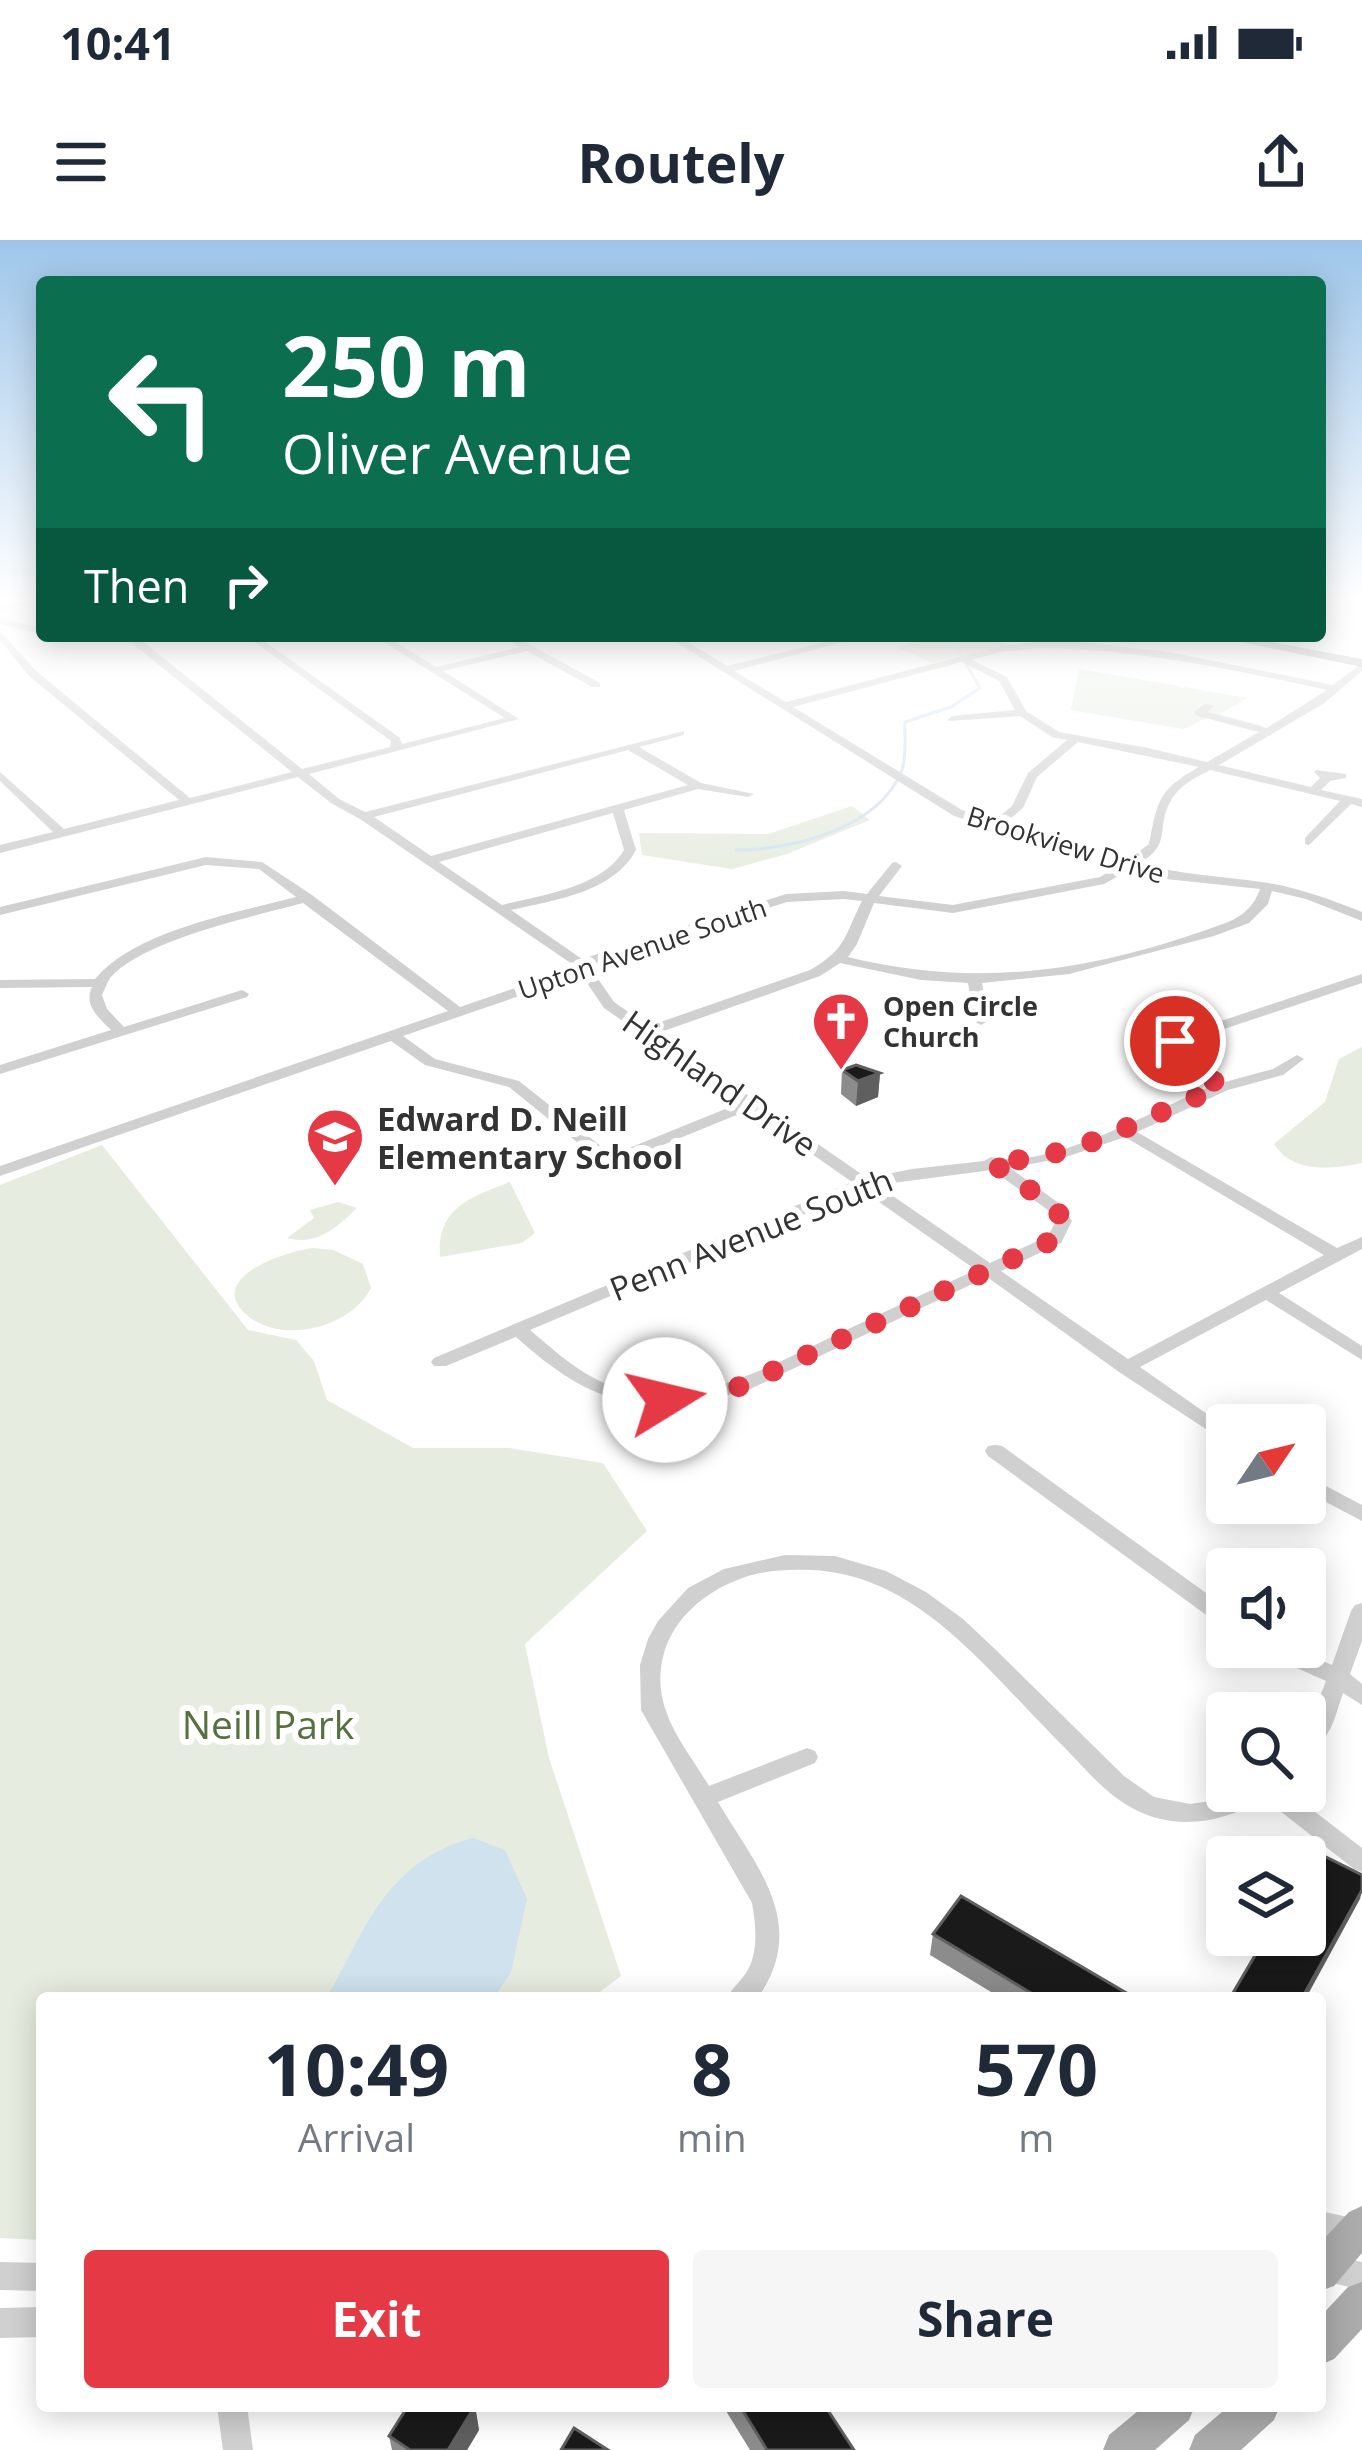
<!DOCTYPE html>
<html lang="en">
<head>
<meta charset="utf-8">
<style>
  body { margin:0; font-family:"Open Sans",sans-serif; background:#f6f6f7; color:#1f2937; height:100vh; display:flex; flex-direction:column; font-size:45px; white-space:nowrap }
  * { box-sizing:border-box; margin:0 }
  p { font-size:39px; color:#747a83 }
  .icon { flex:none; width:66px; height:66px; fill:none; stroke:currentColor; stroke-width:2; stroke-linecap:round; stroke-linejoin:round }
  .map { position:relative; flex:1; overflow:hidden }
  .details { position:absolute; left:36px; top:1752px; width:1290px; height:420px; display:flex; flex-direction:column; background:#fff; border-radius:12px; box-shadow:0 6px 30px #0003 }
  .details>* { flex:none }
  .top-card { position:absolute; left:36px; top:36px; width:1290px; height:366px; border-radius:12px; box-shadow:0 6px 30px #0003; background:#0b6e4f; color:#fff; overflow:hidden }
  .needle { width:78px; rotate:55deg }
  .controls { position:absolute; left:1206px; top:1164px; display:grid; gap:24px }
  .controls a { display:grid; place-items:center; width:120px; height:120px; border-radius:12px; background:#fff; box-shadow:0 6px 30px #0003; font-size:60px }
  .pin { position:absolute; display:grid; place-items:center; width:102px; height:102px; color:#fff; margin:-51px; border:6px solid #fff; border-radius:50%; box-shadow:0 3px 12px #0007 }
  .me { position:absolute; width:132px; margin:-66px; rotate:81deg; stroke-linejoin:round; filter:drop-shadow(0 0 9px #0008) }
  .turn { display:flex; align-items:center; gap:42px; height:252px; padding:0 48px; font-size:54px }
  .turn .icon { width:156px; height:156px; stroke-width:2.5 }
  .turn b { display:block; font-size:84px; line-height:102px }
  .then { display:flex; align-items:center; height:114px; padding:0 48px; background:#0003; gap:24px; font-size:45px }
  .eta { display:flex; justify-content:space-evenly; align-items:center; height:204px; text-align:center }
  .eta b { font-size:72px; font-weight:700; line-height:84px }
  .cta { display:flex; gap:24px; margin-top:auto; padding:24px 48px }
  .cta a { flex:1; height:138px; border-radius:12px; background:#e63946; color:#fff; font-size:48px; font-weight:700; line-height:138px; text-align:center }
  .cta a+a { background:#f6f6f7; color:#1f2937 }
  .status { display:flex; justify-content:space-between; align-items:center; height:84px; padding:0 60px; background:#fff; direction:ltr }
  .status svg { height:33px; fill:currentColor }
  header { display:flex; justify-content:space-between; align-items:center; height:156px; padding:0 48px; background:#fff; font-size:54px; font-weight:700 }
  .map>svg:first-child { display:block }
  .green { fill:#e6ecdf }
  .water { fill:#cfe2ee }
  .lines { fill:none; stroke-linecap:round; stroke-linejoin:round }
  .stream { stroke:#cfe2ee; stroke-width:3 }
  .minor { fill:#d0d0d0; fill-rule:evenodd }
  .major { fill:#ababab; fill-rule:evenodd }
  .wall { fill:#8c8c8c }
  .shaded-wall { fill:#5f5f5f }
  .building { fill:#1a1a1a; stroke:#5f5f5f; stroke-width:3 }
  .route { stroke:#e63946; stroke-width:21; stroke-dasharray:0 37.8 }
  .labels { text-anchor:middle; dominant-baseline:central; stroke-width:12; stroke-linejoin:round; paint-order:stroke }
  .far-street-label { font-size:27px; fill:#333; stroke:#fff }
  .far-poi-label { font-size:27px; font-weight:bold; fill:#333; stroke:#fff; text-anchor:start }
  .street-label { font-size:33px; fill:#333; stroke:#fff }
  .poi-label { font-size:33px; font-weight:bold; fill:#333; stroke:#fff; text-anchor:start }
  .near-park-label { font-size:39px; fill:#56703f; stroke:#fff }
</style>
</head>
<body>
<div class="status"><b>10:41</b><svg viewBox="0 0 49 12"><path d="M0 12V9h3v3zM5 12V6h3v6zM10 12V3h3v9zM15 12V0h3v12zM26 1h20v11H26zM47 4h2v5h-2z"/></svg></div>
<header><svg class="icon" aria-label="menu" viewBox="0 0 24 24"><path d="M4 6h16M4 12h16M4 18h16"/></svg>Routely<svg class="icon" aria-label="share" viewBox="0 0 24 24"><path d="M12 15V3M7 8l5-5 5 5M5 13v7h14v-7"/></svg></header>
<div class="map">
<svg width="1362" height="2210" viewBox="0 0 1362 2210">
  <rect width="100%" height="100%" fill="#fff"/>
  <!-- green -->
  <g class="green">
    <polygon points="937,396 990,396 1007,405 932,423 896,407"/>
    <polygon points="1079,429 1248,458 1219,474 1263,486 1253,491 1206,478 1184,489 1071,470"/>
    <polygon points="852,566 870,580 787,614 732,629 642,615 639,593 768,594"/>
    <path d="M 1362,807 L 1362,923 C 1332,929 1293,934 1274,904 L 1325,862 L 1339,819 Z"/>
    <polygon points="102,905 248,1090 296,1100 314,1121 327,1160 413,1208 509,1208 603,1223 647,1291 525,1404 549,1518 621,1736 592,1758 42,1758 42,2000 0,1998 0,945"/>
    <path d="M 510,942 L 535,993 L 522,1003 L 440,1017 C 436,968 471,957 510,942 Z"/>
    <path d="M 338,962 L 357,968 C 336,988 317,1006 287,998 L 314,978 L 310,970 Z"/>
    <path d="M 313,1008 L 333,1010 L 363,1024 L 371,1048 C 351,1087 284,1105 248,1076 C 202,1038 287,1011 313,1008 Z"/>
  </g>
  <!-- water -->
  <path class="water" d="M 473,1598 L 505,1610 L 527,1659 L 511,1732 L 494,1758 L 327,1758 C 366,1687 387,1621 473,1598 Z"/>
  <g class="lines">
    <!-- stream -->
    <path class="stream" d="M 736,610 C 791,610 879,589 902,530 C 907,515 904,498 905,482 L 951,467 L 980,448 L 950,396"/>
    <!-- minor -->
    <g class="minor">
      <polygon points="26,358 40,358 0,373 0,367"/>
      <polygon points="0,378 42,388 42,394 0,384"/>
      <path d="M 0,391 L 36,431 L 190,558 L 292,532 L 128,400 L 106,396 L 136,396 L 302,529 L 390,507 L 391,501 L 246,396 L 257,396 L 400,498 L 402,504 L 505,478 L 374,396 L 386,396 L 436,427 L 520,407 L 502,396 L 514,396 L 600,443 L 600,447 L 592,447 L 527,411 L 443,431 L 519,479 L 309,534 L 339,559 L 365,572 L 684,491 L 684,495 L 639,507 L 701,543 L 754,554 L 748,557 L 698,549 L 624,570 L 636,610 C 613,653 554,660 511,670 L 582,719 L 786,654 L 844,651 L 867,654 L 892,623 L 896,622 L 902,626 L 879,656 L 953,665 L 1100,637 L 1120,625 L 954,576 L 666,396 L 678,396 L 727,426 L 849,396 L 866,396 L 734,431 L 786,462 L 1001,406 L 1038,402 L 1079,402 L 1169,412 L 1333,445 L 1362,423 L 1362,431 L 1323,464 L 1219,525 L 1311,547 L 1320,538 L 1314,532 L 1316,530 L 1346,534 L 1346,538 L 1330,541 L 1321,550 L 1362,559 L 1362,567 L 1351,564 L 1309,605 L 1305,604 L 1305,598 L 1340,561 L 1210,530 C 1195,538 1179,545 1170,562 C 1156,588 1172,604 1140,623 C 1180,635 1221,636 1262,642 C 1297,647 1329,659 1362,672 L 1362,681 L 1306,659 L 1272,651 L 1268,664 L 1249,683 L 1214,696 L 1069,734 L 982,743 L 988,781 L 981,785 L 974,781 L 968,743 L 921,740 L 840,723 L 820,736 L 658,793 L 867,938 L 912,929 L 984,921 L 991,917 C 1049,931 1157,868 1212,846 L 1171,816 L 1168,801 L 1170,798 L 1362,734 L 1362,743 L 1182,803 L 1183,811 L 1225,842 L 1273,829 L 1297,815 L 1304,819 L 1283,835 L 1228,850 L 1137,892 L 1337,1008 L 1362,997 L 1362,1009 L 1279,1053 L 1362,1106 L 1362,1120 L 1266,1060 L 1140,1127 L 1227,1188 L 1227,1203 L 1119,1132 L 987,1037 L 748,1150 C 644,1177 596,1169 516,1097 L 446,1126 L 434,1126 L 431,1122 L 434,1118 L 852,942 L 749,870 L 616,924 L 604,924 L 509,847 L 425,825 L 391,801 L 0,936 L 0,926 L 448,771 L 303,663 C 255,676 142,700 110,738 C 108,741 104,751 102,755 L 107,769 L 124,787 L 242,750 L 249,754 L 247,757 L 0,834 L 0,825 L 111,790 C 99,778 83,765 92,747 L 0,748 L 0,740 L 95,739 C 136,690 236,673 296,657 L 259,629 L 206,625 L 0,675 L 0,667 L 206,617 L 262,622 L 312,655 L 460,767 L 544,738 L 572,724 L 360,579 L 331,563 L 298,537 L 0,613 L 0,605 L 53,592 L 0,541 L 0,532 L 64,589 L 179,560 L 28,435 L 0,400 ZM 1038,408 C 1136,409 1231,429 1327,450 L 1267,488 L 1207,472 L 1214,466 L 1205,464 L 1195,471 L 1195,475 L 1259,492 L 1207,522 L 1148,508 L 1059,492 L 1026,471 L 1007,437 L 972,420 L 1001,412 ZM 962,422 L 999,441 L 1015,470 L 953,476 L 948,479 L 949,481 L 1020,476 L 1052,497 L 1067,500 L 1028,533 L 1012,566 L 995,580 L 962,570 L 793,467 ZM 1078,502 L 1199,527 C 1158,550 1158,560 1149,604 L 1128,620 L 1005,583 L 1023,568 L 1037,537 ZM 628,510 L 688,545 L 431,616 L 374,577 ZM 613,573 L 624,610 C 602,648 541,655 502,665 L 439,622 ZM 1131,629 L 1166,639 L 1260,649 C 1255,665 1243,676 1228,682 C 1099,730 982,750 848,717 L 857,704 L 874,663 L 953,673 L 1104,644 ZM 844,659 L 862,661 C 844,696 847,709 810,730 L 649,786 L 614,762 L 589,726 L 787,662 ZM 579,731 L 604,768 L 740,863 L 612,915 L 519,841 L 435,819 L 403,796 L 554,744 ZM 1125,897 L 1324,1015 L 1128,1119 L 1001,1031 L 1061,1003 L 1072,981 L 1060,964 L 1010,928 L 1063,918 ZM 992,930 L 1048,970 L 1056,981 L 1048,996 L 990,1023 L 877,945 ZM 862,950 L 976,1030 C 931,1050 886,1071 842,1092 C 775,1123 700,1169 623,1150 C 587,1140 558,1114 530,1090 Z"/>
      <polygon points="995,1205 1002,1206 1227,1368 1227,1387 1220,1385 988,1216 985,1211 988,1206"/>
      <polygon points="1305,1235 1362,1265 1362,1281 1305,1251"/>
      <path d="M 785,1315 L 835,1316 L 886,1331 L 926,1352 L 963,1379 L 997,1411 L 1124,1536 L 1154,1557 L 1190,1564 L 1217,1560 L 1238,1551 L 1288,1551 L 1362,1608 L 1362,1632 L 1354,1629 L 1265,1559 C 1222,1582 1179,1592 1134,1569 C 1108,1556 1086,1530 1066,1509 C 993,1438 922,1335 812,1330 C 787,1329 763,1330 740,1339 C 706,1351 674,1378 664,1413 C 649,1467 683,1503 709,1546 L 807,1508 L 815,1511 L 818,1517 L 815,1523 L 718,1562 C 756,1626 809,1683 759,1756 L 727,1758 C 732,1748 740,1742 746,1733 C 759,1713 756,1686 752,1663 L 641,1470 L 640,1425 L 648,1399 L 658,1381 L 688,1348 L 724,1329 Z"/>
      <path d="M 1362,1363 L 1362,1401 L 1350,1434 L 1362,1444 L 1362,1465 L 1343,1453 C 1335,1477 1330,1503 1305,1514 L 1305,1490 L 1309,1485 L 1326,1441 L 1263,1413 L 1260,1407 L 1291,1407 L 1332,1425 L 1351,1371 L 1355,1365 Z"/>
      <polygon points="1320,1971 1362,1980 1362,2008 1320,1999"/>
      <polygon points="1320,2012 1362,2022 1362,2050 1320,2040"/>
      <polygon points="0,2022 42,2023 42,2051 0,2050"/>
      <polygon points="42,2067 42,2097 0,2098 0,2068"/>
      <polygon points="217,2166 247,2166 253,2210 223,2210"/>
    </g>
    <!-- major -->
    <g class="major">
      <polygon points="1212,396 1240,396 1362,419 1362,427"/>
      <polygon points="1362,1966 1362,2013 1334,2046 1320,2051 1320,2003 1349,1972"/>
      <polygon points="1362,2042 1362,2089 1334,2119 1320,2125 1320,2077 1348,2047"/>
      <polygon points="1144,2166 1195,2166 1189,2180 1155,2210 1103,2210 1109,2195"/>
      <polygon points="1229,2166 1280,2166 1274,2180 1241,2210 1189,2210 1195,2195"/>
    </g>
  </g>
  <!-- wall -->
  <g class="wall">
    <polygon points="842,830 880,833 878,857 856,866 841,854"/>
    <polygon points="933,1694 1135,1758 1001,1758 930,1715"/>
    <polygon points="475,2166 479,2190 467,2210 392,2210 389,2196"/>
    <polygon points="723,2166 825,2166 854,2210 750,2210"/>
  </g>
  <!-- shaded-wall -->
  <g class="shaded-wall">
    <polygon points="880,833 878,857 856,866 858,841"/>
    <polygon points="1362,1650 1360,1659 1306,1758 1302,1758"/>
    <polygon points="475,2166 479,2190 467,2210 448,2210"/>
  </g>
  <!-- building -->
  <g class="building">
    <polygon points="856,825 880,833 858,841 842,830"/>
    <polygon points="1316,1612 1362,1635 1362,1650 1302,1758 1230,1758 1267,1695 1305,1695 1305,1630"/>
    <polygon points="961,1656 1135,1758 1039,1758 933,1694"/>
    <polygon points="408,2166 475,2166 448,2210 410,2210 389,2196"/>
    <polygon points="740,2166 825,2166 854,2210 767,2210"/>
    <polygon points="574,2188 608,2210 561,2210"/>
  </g>
  <!-- sky -->
  <linearGradient id="sky" x2="0" y2="1"><stop stop-color="#9ec6ea"/><stop offset="0.54" stop-color="#fff"/><stop offset="1" stop-color="#fff" stop-opacity="0"/></linearGradient>
  <rect width="1362" height="667" fill="url(#sky)"/>
  <g class="lines">
    <!-- route -->
    <path class="route" d="M 665,1160 L 691,1160 L 741,1146 L 1055,999 L 1064,981 L 1054,967 L 991,922 C 1086,918 1137,878 1222,847 L 1175,813 L 1175,801"/>
  </g>
  <!-- icons -->
  <defs>
    <g id="church-pin" transform="scale(3)"><path d="M0 17L-7.5 6A9.5 9.5 0 1 1 7.5 6Z" fill="#e63946" stroke="#fff"/><path d="M-1.2-6h2.4v3.5h3.3v2.4h-3.3V6h-2.4V-.1h-3.3v-2.4h3.3Z" fill="#fff"/></g>
    <g id="school-pin" transform="scale(3)"><path d="M0 17L-7.5 6A9.5 9.5 0 1 1 7.5 6Z" fill="#e63946" stroke="#fff"/><path d="M0-5L7-2L0 1L-7-2ZM-4 1L0 2.5L4 1V4Q0 6-4 4Z" fill="#fff"/></g>
  </defs>
  <g fill-rule="evenodd">
    <use href="#church-pin" x="841" y="781"/>
    <use href="#school-pin" x="335" y="897"/>
  </g>
  <g class="labels">
    <!-- far-street labels -->
    <g class="far-street-label">
      <text transform="translate(1066 604) rotate(17)">Brookview Drive</text>
      <text transform="translate(642 708) rotate(-19)">Upton Avenue South</text>
    </g>
    <!-- far-poi labels -->
    <g class="far-poi-label">
      <text x="883" y="765">Open Circle<tspan x="883" dy="31">Church</tspan></text>
    </g>
    <!-- street labels -->
    <g class="street-label">
      <text transform="translate(720 843) rotate(35)">Highland Drive</text>
      <text transform="translate(751 994) rotate(-22)">Penn Avenue South</text>
    </g>
    <!-- poi labels -->
    <g class="poi-label">
      <text x="377" y="878">Edward D. Neill<tspan x="377" dy="38">Elementary School</tspan></text>
    </g>
    <!-- near-park labels -->
    <g class="near-park-label">
      <text x="268" y="1483">Neill Park</text>
    </g>
  </g>
</svg>
<div class="controls">
<a><svg class="needle" viewBox="-14 -14 28 28"><path d="M0-13l5 13h-10z" fill="#e53935"/><path d="M0 13l5-13h-10z" fill="#747a83"/></svg></a>
<a><svg class="icon" aria-label="sound" viewBox="0 0 24 24"><path d="M4 9h4l5-4v14l-5-4H4zM17 9q2 3 0 6"/></svg></a>
<a><svg class="icon" aria-label="search" viewBox="0 0 24 24"><circle cx="10" cy="10" r="6"/><path d="M15 15l6 6"/></svg></a>
<a><svg class="icon" aria-label="layers" viewBox="0 0 24 24"><path d="M12 4l9 5-9 5-9-5zM3 14l9 5 9-5"/></svg></a>
</div>
<div class="pin" style="left:1175px;top:801px;background:#d93025"><svg class="icon" aria-label="arrive" viewBox="0 0 24 24"><path d="M6 21V4h12l-3 4 3 4H6"/></svg></div>
<svg class="me" style="left:665px;top:1160px" viewBox="-20 -20 40 40"><circle r="19" fill="#fff"/><path d="M0-13L10 11 0 6-10 11z" fill="#e63946"/></svg>
<div class="top-card">
<div class="turn"><svg class="icon" aria-label="left" viewBox="0 0 24 24"><path d="M17 20v-9H6M10 6l-5 5 5 5"/></svg><div><b>250 m</b>Oliver Avenue</div></div>
<div class="then">Then<svg class="icon" aria-label="right" viewBox="0 0 24 24"><path d="M7 20v-9h11M14 6l5 5-5 5"/></svg></div>
</div>
<section class="details">
<div class="eta">
<div><b>10:49</b><p>Arrival</p></div>
<div><b>8</b><p>min</p></div>
<div><b>570</b><p>m</p></div>
</div>
<div class="cta"><a>Exit</a><a>Share</a></div>
</section>
</div>
</body>
</html>
